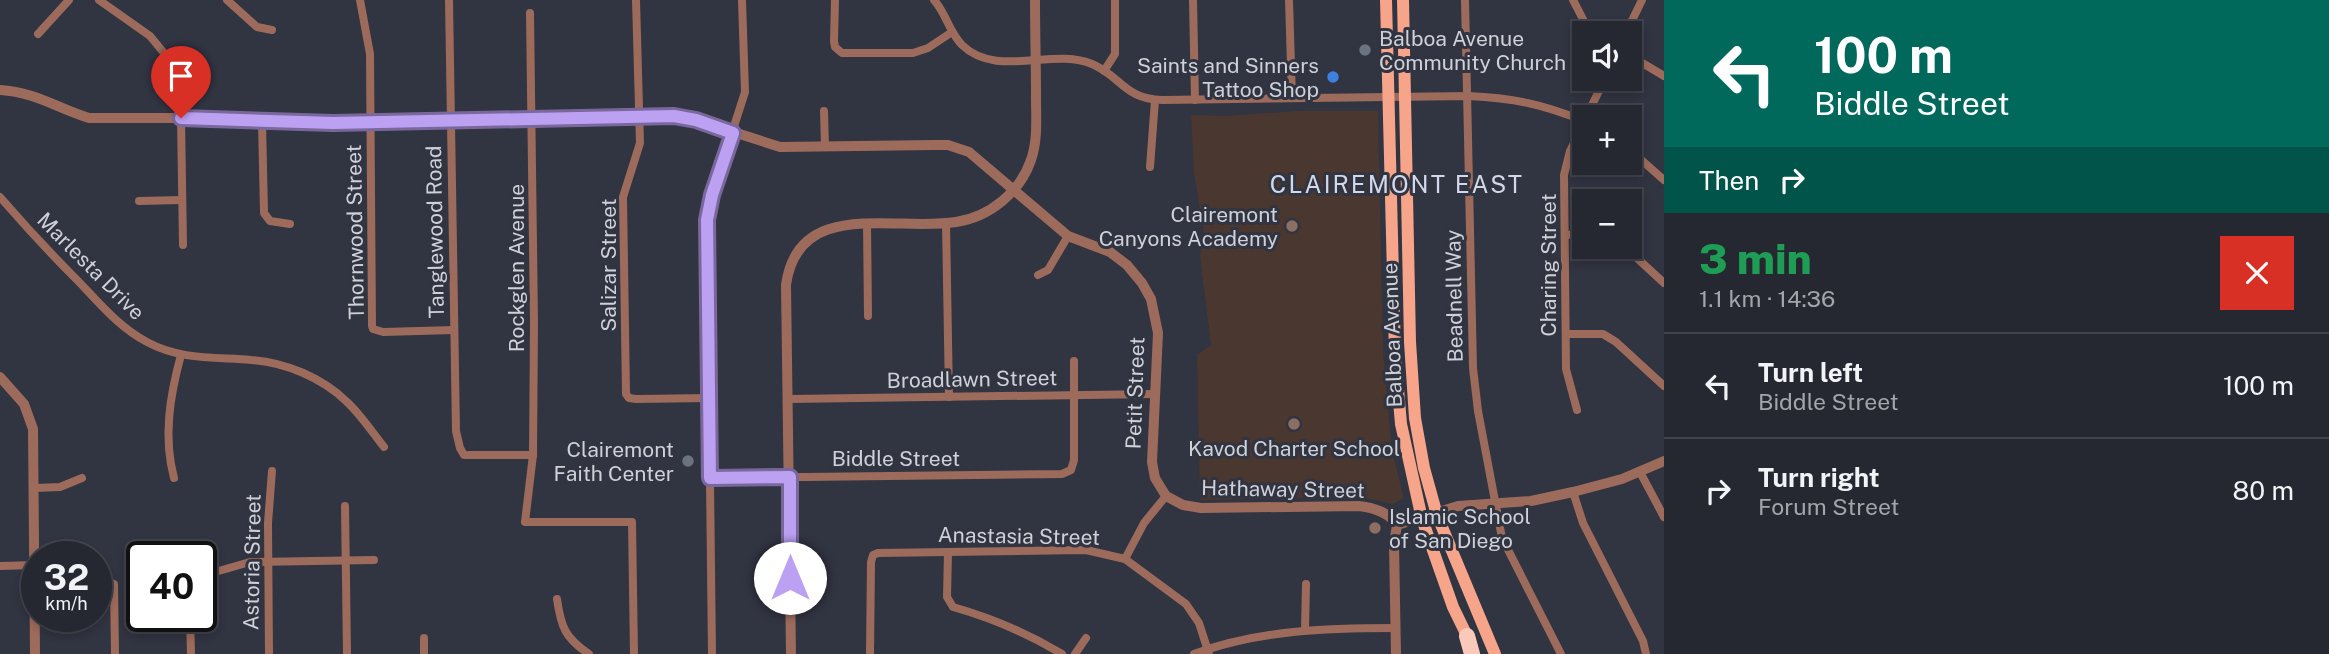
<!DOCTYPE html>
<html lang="en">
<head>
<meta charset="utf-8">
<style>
  body { margin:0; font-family:"Public Sans",sans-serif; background:#2d2f39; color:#f1f3f6; height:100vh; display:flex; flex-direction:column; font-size:26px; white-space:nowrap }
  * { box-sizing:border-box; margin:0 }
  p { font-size:23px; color:#a3a5ab }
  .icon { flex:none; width:38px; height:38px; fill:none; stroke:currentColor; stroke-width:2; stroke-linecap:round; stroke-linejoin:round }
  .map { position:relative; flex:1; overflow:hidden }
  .panel { display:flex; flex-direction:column; background:#252731; width:665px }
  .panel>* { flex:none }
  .hud { background:#00695c; color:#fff; overflow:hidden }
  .tools { position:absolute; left:1572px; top:21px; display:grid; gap:14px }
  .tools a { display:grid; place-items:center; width:70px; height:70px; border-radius:0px; background:#252731; box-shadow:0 4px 10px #0003,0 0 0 2px #42444d; font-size:35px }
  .speed { position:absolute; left:21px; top:541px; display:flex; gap:14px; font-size:35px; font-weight:700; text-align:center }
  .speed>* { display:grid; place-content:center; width:91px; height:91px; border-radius:50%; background:#252731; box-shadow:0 4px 10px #0003,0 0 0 2px #42444d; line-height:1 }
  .speed small { font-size:18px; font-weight:400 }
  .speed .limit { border:4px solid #111; border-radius:10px; background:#fff; color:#111 }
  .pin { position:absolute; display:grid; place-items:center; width:60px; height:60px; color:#fff; margin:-72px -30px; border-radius:50% 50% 50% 0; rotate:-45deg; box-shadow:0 0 7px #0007 }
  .pin .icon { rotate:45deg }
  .me { position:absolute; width:77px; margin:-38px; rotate:0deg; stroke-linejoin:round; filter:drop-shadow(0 0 5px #0008) }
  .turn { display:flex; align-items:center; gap:24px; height:147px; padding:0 35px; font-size:32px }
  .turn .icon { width:91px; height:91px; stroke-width:2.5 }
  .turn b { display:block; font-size:49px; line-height:60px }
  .then { display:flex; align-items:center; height:66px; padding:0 35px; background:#0003; gap:14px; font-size:26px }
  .round { display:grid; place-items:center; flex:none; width:74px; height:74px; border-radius:0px; background:#2d2f39 }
  .head { display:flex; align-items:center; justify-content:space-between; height:119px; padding:0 35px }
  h1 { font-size:42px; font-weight:800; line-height:52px; color:#1e9e55 }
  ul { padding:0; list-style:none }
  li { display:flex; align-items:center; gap:21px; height:105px; padding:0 35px; border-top:2px solid #42444d }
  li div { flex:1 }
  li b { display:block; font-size:26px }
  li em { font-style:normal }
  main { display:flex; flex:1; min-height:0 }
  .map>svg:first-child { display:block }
  .education { fill:#4a3730 }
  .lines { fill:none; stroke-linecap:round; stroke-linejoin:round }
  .minor { stroke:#9c6b5b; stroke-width:8 }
  .tertiary { stroke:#9c6b5b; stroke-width:10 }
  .primary { stroke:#f6a48a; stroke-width:12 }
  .motorway { stroke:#fbc9b9; stroke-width:16 }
  .route-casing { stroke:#7a689d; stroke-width:18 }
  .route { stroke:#bca0f2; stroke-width:12 }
  .worship-dot { fill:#6b7280; stroke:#313441; stroke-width:2.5 }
  .shop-dot { fill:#3f7fe0; stroke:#313441; stroke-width:2.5 }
  .education-dot { fill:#8d6e63; stroke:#313441; stroke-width:2.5 }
  .labels { text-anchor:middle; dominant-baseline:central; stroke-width:6; stroke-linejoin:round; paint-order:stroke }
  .poi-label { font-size:21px; fill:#cfd1d9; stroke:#313441; text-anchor:end }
  .street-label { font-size:21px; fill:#cfd1d9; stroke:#313441 }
  .quarter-label { font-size:24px; letter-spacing:2px; fill:#d3d7e8; stroke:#313441 }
</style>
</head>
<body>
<main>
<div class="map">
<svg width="1664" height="654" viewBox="0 0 1664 654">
  <rect width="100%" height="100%" fill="#313441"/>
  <!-- education -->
  <polygon class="education" points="1298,111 1378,111 1383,350 1392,451 1404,498 1393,504 1359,497 1200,500 1197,355 1211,345 1200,257 1204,233 1194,172 1191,115 1224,116"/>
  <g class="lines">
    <!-- minor -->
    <g class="minor">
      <polyline points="99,0 150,36 164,53 176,78 181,118 183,245"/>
      <polyline points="227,0 257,27 272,30"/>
      <polyline points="360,0 370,54 372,326 373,329 383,332 454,330"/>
      <polyline points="449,0 456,431 460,448 464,455 533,455"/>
      <polyline points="636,0 640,143 623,197 626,394 629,398 636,399 710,398"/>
      <polyline points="835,0 834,41 835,47 842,53 913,53 928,48 952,32"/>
      <path d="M 934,0 C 946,13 949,32 962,45 C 997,79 1053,47 1092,64 C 1121,76 1124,99 1162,100 L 1468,96 C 1513,98 1542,104 1584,121"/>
      <polyline points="1193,0 1195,100"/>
      <polyline points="1289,0 1292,98"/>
      <polyline points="1465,0 1473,368 1478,411 1502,538 1561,654"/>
      <polyline points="1573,0 1586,25 1596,33"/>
      <polyline points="530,13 534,322 533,455 525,522 632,522 634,654"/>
      <polyline points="1626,33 1642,0"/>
      <polyline points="38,34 69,0"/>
      <polyline points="1629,55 1664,76"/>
      <polyline points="1104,71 1115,54 1115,0"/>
      <polyline points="824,111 825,147"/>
      <polyline points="1586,117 1605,79"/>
      <polyline points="262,121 264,213 270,221 290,224"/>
      <polyline points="1629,149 1664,180"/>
      <polyline points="1150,167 1155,100"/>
      <path d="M 0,197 C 26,227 52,255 80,283 C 101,305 120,328 147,342 C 180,360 215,357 251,360 C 285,362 323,378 347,402 C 361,415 372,432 384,447"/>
      <polyline points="139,201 182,200"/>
      <polyline points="867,223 868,316"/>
      <polyline points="946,223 949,397"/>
      <polyline points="1565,235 1584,234"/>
      <polyline points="1625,247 1664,283"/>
      <polyline points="1038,275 1048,270 1068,236"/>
      <polyline points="1566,334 1603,334 1616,342 1664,386"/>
      <polyline points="789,399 1155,394"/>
      <polyline points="1577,410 1566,369 1564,175 1570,151 1584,123"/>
      <polyline points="1640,472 1664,517"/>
      <path d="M 174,478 C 163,437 170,395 181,355"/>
      <polyline points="711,478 1062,474 1071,470 1074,460 1074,361"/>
      <polyline points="34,488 60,487 82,478"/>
      <polyline points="1573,492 1583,523 1643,641 1646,654"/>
      <polyline points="345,506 347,654"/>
      <path d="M 948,552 L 947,597 L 953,607 C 992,618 1027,633 1062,654"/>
      <polyline points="1125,559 1144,523 1166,496"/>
      <polyline points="0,566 37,565"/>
      <polyline points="201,576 250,562 374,560"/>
      <polyline points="96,577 114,584 115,654"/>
      <path d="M 557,599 C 561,627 565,638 589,654"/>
      <polyline points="190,616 191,654"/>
      <polyline points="1305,630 1306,584"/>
      <polyline points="424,638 424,654"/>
      <polyline points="269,654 268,523 272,471"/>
      <polyline points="712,654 707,220 712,195 745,92 742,0"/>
      <polyline points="870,654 871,562 873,555 878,553 1086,550 1125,559 1186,604 1199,623 1209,654"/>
      <polyline points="1075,654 1086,638"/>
      <path d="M 1194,654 C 1258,630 1328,628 1395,628"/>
    </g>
    <!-- tertiary -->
    <g class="tertiary">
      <path d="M 0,90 C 35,92 57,108 89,118 L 218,118 L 333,123 L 674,116 L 696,120 L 780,147 L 934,145 L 948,145 L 969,152 L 1068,236 L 1110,252 L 1127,265 L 1142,283 L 1151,299 L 1158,333 L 1152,462 L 1155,478 L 1166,496 L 1183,505 L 1201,508 L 1359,506 C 1374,508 1389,512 1397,525"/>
      <polyline points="0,377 24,404 33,429 35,654"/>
      <polyline points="1397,525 1458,506 1531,501 1573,492 1622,479 1664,461"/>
      <path d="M 791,654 L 786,285 C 798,197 896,232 956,222 C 990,217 1020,192 1031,160 C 1038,140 1036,118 1036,96 C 1036,64 1035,32 1035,0"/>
      <polyline points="1396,654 1394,544 1397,525"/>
    </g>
    <!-- primary -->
    <g class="primary">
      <polyline points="1386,0 1395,354 1401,424 1422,519 1453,607 1470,642"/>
      <polyline points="1403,0 1410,342 1415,418 1424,468 1437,515 1495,654"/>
    </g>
    <!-- motorway -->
    <polyline class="motorway" points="1467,636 1472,654"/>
  </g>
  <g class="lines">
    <!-- route casing -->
    <g class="route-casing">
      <polyline id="route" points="181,118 333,123 674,116 696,120 733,133 712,195 707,220 710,478 790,477 790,578"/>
    </g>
    <!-- route -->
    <use href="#route" class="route"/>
  </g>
  <!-- markers -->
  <g class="worship-dot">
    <circle cx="1365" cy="50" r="7"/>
    <circle cx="688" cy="461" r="7"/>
  </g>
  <circle class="shop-dot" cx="1333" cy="77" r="7"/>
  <g class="education-dot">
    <circle cx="1292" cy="226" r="7"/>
    <circle cx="1294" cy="424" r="7"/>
    <circle cx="1375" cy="528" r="7"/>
  </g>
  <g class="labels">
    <!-- poi labels -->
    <g class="poi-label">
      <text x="1379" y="38" text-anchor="start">Balboa Avenue<tspan x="1379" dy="24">Community Church</tspan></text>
      <text x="1319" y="65">Saints and Sinners<tspan x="1319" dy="24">Tattoo Shop</tspan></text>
      <text x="1278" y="214">Clairemont<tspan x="1278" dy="24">Canyons Academy</tspan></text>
      <text x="1294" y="448" text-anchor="middle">Kavod Charter School</text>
      <text x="674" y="449">Clairemont<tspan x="674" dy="24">Faith Center</tspan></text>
      <text x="1389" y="516" text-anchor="start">Islamic School<tspan x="1389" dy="24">of San Diego</tspan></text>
    </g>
    <!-- street labels -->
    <g class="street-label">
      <text transform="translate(355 232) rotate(-91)">Thornwood Street</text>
      <text transform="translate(435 232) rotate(-91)">Tanglewood Road</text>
      <text transform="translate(608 265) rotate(-90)">Salizar Street</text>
      <text transform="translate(1548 265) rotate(-90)">Charing Street</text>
      <text transform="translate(91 266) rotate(45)">Marlesta Drive</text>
      <text transform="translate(516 268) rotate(-90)">Rockglen Avenue</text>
      <text transform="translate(1454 296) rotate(-91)">Beadnell Way</text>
      <text transform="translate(1392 335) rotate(-92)">Balboa Avenue</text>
      <text transform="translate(972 379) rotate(-1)">Broadlawn Street</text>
      <text transform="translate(1135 393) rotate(-88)">Petit Street</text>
      <text x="896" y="458">Biddle Street</text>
      <text transform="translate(1283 489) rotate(1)">Hathaway Street</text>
      <text transform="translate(1019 536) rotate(1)">Anastasia Street</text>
      <text transform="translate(252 562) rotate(-89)">Astoria Street</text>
    </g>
    <!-- quarter labels -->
    <g class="quarter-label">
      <text x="1397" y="184">CLAIREMONT EAST</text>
    </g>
  </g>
</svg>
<div class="tools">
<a><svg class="icon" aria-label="sound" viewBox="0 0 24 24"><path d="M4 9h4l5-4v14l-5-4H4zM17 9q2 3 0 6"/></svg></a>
<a>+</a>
<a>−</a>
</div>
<div class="speed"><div>32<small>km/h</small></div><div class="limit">40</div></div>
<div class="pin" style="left:181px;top:118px;background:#d93025"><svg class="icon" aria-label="arrive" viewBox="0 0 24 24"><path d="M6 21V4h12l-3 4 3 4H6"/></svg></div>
<svg class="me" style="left:790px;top:578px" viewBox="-20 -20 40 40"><circle r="19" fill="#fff"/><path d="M0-13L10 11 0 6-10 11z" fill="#bca0f2"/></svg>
</div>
<section class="panel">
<div class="hud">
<div class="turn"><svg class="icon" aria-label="left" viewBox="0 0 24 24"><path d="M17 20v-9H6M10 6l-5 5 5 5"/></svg><div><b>100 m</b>Biddle Street</div></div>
<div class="then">Then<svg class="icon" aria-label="right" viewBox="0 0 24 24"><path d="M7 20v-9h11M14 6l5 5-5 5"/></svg></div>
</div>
<div class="head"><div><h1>3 min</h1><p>1.1 km · 14:36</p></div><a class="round" style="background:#d93025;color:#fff"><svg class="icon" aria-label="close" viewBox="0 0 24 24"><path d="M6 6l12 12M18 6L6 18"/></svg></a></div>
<ul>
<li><svg class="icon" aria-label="left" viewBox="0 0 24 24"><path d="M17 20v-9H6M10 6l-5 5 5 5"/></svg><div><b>Turn left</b><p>Biddle Street</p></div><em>100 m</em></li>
<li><svg class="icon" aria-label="right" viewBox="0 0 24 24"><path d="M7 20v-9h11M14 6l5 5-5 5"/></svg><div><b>Turn right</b><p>Forum Street</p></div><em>80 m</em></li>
</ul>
</section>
</main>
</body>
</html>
